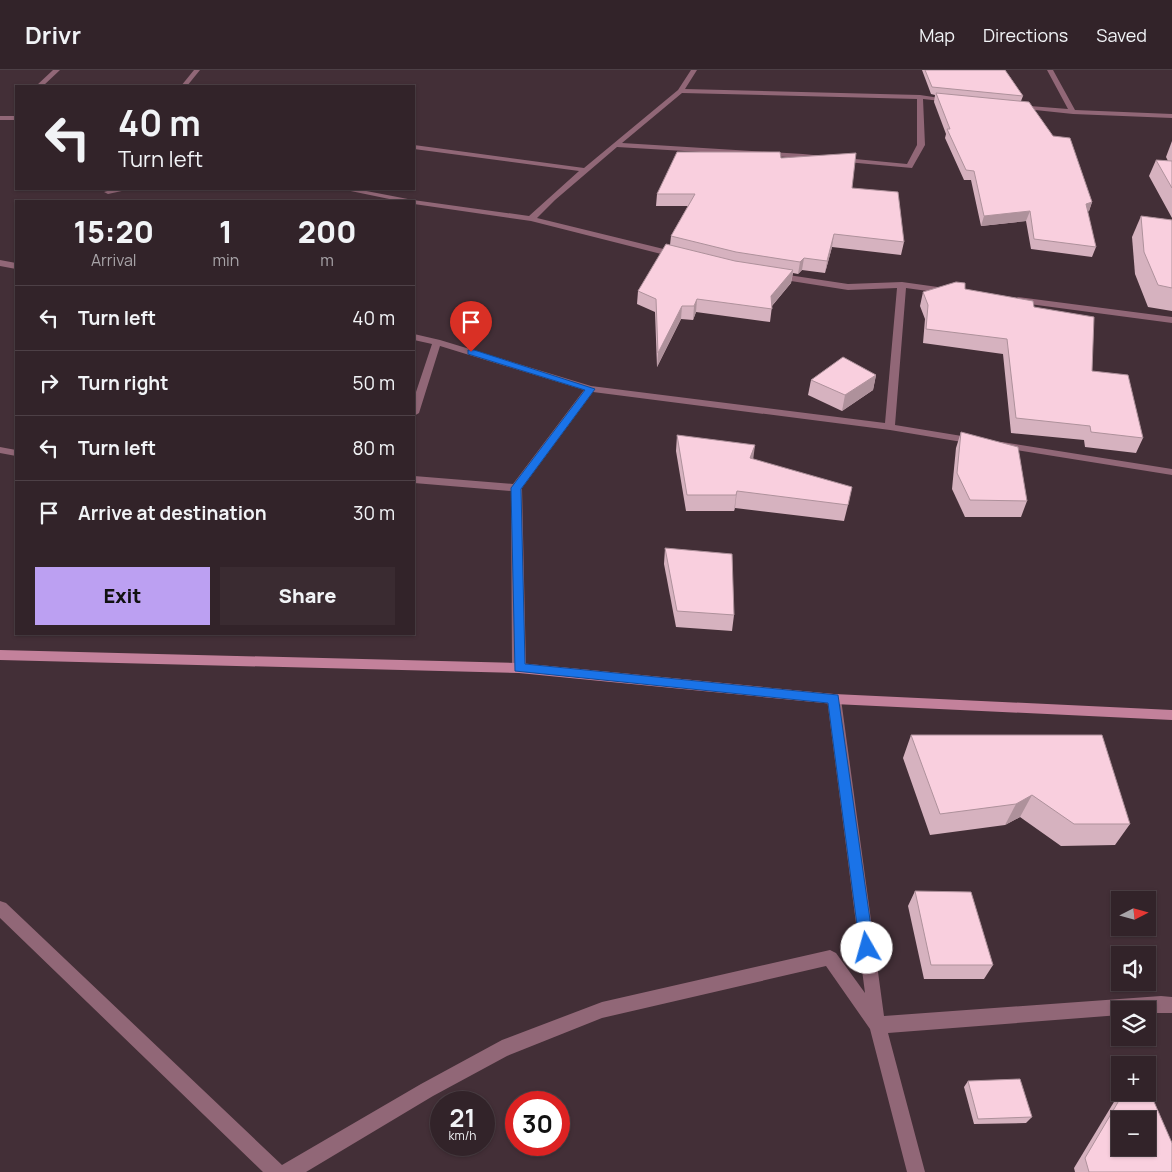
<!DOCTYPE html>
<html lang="en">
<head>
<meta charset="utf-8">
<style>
  body { margin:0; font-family:Manrope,sans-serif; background:#3a2b31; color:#f1f3f6; height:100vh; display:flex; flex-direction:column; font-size:19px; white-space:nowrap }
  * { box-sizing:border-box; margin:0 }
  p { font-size:16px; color:#a8a4a8 }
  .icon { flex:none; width:28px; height:28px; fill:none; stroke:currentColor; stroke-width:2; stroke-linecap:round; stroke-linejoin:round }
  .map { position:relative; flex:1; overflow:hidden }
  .sheet { position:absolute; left:15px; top:130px; width:400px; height:435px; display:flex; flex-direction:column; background:#322329; border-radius:0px; box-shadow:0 1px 4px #0004,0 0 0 1px #4d4046 }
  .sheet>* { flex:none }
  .banner { position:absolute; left:15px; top:15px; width:400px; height:105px; border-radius:0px; box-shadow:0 1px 4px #0004,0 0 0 1px #4d4046; background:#322329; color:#f1f3f6; overflow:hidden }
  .needle { width:32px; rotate:84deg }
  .tools { position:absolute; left:1111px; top:821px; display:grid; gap:10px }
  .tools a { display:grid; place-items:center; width:45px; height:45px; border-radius:0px; background:#322329; box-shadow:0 1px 4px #0004,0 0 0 1px #4d4046; font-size:25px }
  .speed { position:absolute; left:430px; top:1021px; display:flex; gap:10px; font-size:25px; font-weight:700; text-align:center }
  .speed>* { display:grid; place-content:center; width:65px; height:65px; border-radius:50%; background:#322329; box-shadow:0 1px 4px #0004,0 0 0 1px #4d4046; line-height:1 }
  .speed small { font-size:12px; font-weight:400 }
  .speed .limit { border:8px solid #d22; background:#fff; color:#111 }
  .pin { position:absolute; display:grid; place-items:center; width:42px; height:42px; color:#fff; margin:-51px -21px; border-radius:50% 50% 50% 0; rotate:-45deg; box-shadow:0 0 5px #0007 }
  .pin .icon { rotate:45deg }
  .me { position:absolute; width:55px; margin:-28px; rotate:353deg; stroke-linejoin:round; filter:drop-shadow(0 0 4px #0008) }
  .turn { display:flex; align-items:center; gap:18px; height:105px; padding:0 20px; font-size:22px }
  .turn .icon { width:65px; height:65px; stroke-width:2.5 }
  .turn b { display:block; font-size:35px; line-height:42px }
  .eta { display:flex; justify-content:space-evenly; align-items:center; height:85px; text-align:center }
  .eta b { font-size:30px; font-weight:800; line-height:35px }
  .action { display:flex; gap:10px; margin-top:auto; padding:10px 20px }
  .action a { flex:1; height:58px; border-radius:0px; background:#bca0f2; color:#111; font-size:20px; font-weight:800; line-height:58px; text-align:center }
  .action a+a { background:#3a2b31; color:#f1f3f6 }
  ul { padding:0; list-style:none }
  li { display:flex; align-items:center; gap:15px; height:65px; padding:0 20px; border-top:1px solid #4d4046 }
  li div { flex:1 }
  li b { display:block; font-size:19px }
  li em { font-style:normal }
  header { display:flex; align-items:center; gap:30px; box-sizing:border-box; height:70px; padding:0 25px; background:#322329; border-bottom:1px solid #4d4046 }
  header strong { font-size:24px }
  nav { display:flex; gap:28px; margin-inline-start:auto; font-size:18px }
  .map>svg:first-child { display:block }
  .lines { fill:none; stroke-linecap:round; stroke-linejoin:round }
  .minor { fill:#916777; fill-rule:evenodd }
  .secondary { fill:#c3819b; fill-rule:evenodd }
  .wall { fill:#d6b2bf }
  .shaded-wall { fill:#ae919b }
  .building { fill:#f9cfde; stroke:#ae919b; fill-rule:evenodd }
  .route { fill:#1a73e8; stroke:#114b97 }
</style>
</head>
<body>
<header>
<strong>Drivr</strong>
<nav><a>Map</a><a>Directions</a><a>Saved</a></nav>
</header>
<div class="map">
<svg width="1172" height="1102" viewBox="0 0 1172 1102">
  <rect width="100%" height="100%" fill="#432f37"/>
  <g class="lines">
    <!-- minor -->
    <g class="minor">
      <polygon points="53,0 60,0 43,16 36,16"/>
      <polygon points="194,0 200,0 187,16 181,16"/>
      <path d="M 691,0 L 697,0 L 685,19 L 920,25 L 953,30 L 950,32 L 923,29 L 925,75 L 912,98 L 803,88 L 617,77 L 555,130 L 537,148 L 680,183 L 680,187 L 677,188 L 531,151 L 414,134 L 414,131 L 399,131 L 341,119 L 356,119 L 413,130 L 529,146 L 579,101 L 414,79 L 414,75 L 584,98 L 678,20 ZM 682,23 L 917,29 L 917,75 L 907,94 L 803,84 L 622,73 Z"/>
      <polygon points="1047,0 1053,0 1075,40 1172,44 1172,48 1073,44 1015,38 1014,37 1017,35 1068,39"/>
      <rect x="0" y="46" width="16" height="4"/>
      <polygon points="114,119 131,119 108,124 104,122"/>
      <polygon points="0,190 16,193 16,199 0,196"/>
      <polygon points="775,203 848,214 902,212 952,219 953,221 949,224 906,218 895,355 974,368 979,371 974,374 890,360 593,322 522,418 526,598 524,602 514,602 512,598 511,421 414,413 414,406 513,414 584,320 440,276 419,343 414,346 414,328 432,274 414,270 414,264 440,270 591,316 885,353 897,218 848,220 772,208 771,206"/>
      <polygon points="1018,227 1172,247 1172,253 1015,232 1014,230"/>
      <polygon points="1002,372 1172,399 1172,405 998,377 998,373"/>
      <polygon points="0,377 16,380 16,386 0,383"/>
      <polygon points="834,624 839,625 841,629 884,946 1161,926 1172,927 1172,943 1148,943 1148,940 1120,940 1120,945 888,963 925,1102 907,1102 870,959 826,896 602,948 507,986 433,1026 306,1102 263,1102 0,848 0,831 6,833 282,1095 421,1014 502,970 602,932 830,880 836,883 865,923 827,629 829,625"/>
    </g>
    <!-- secondary -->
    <polygon class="secondary" points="0,580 519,593 834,624 1172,640 1172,650 834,634 519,603 0,590"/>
  </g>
  <!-- wall -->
  <g class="wall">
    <polygon points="922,0 1005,0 1023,26 1021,31 1092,132 1089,141 1087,142 1096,177 1092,187 1031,179 1026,151 981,156 971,110 964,110 945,68 946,64 934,32 935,25 931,24"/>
    <polygon points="1172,71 1172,148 1149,106 1156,90 1168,91 1166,87"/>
    <polygon points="781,88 852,118 904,172 901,185 832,177 825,203 802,200 798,204 793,203 791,213 772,236 770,252 696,242 693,250 681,249 657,297 655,242 637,234 638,221 670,175 671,166 688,136 656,136 657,124"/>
    <polygon points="1141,146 1172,150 1172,241 1148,237 1135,204 1132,167"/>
    <polygon points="965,219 1034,237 1092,301 1143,368 1136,383 1085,377 1084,370 1011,363 1003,284 923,273 925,249 920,236 923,222"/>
    <polygon points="876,305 873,320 842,341 808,325 811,310"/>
    <polygon points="961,362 1027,431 1021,447 965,447 952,419 956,378"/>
    <polygon points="677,365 753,389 848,435 844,451 735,438 734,441 686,441 676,381"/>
    <polygon points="665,478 734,545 732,561 676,557 664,494"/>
    <polygon points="911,665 1130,754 1115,775 1061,776 1020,747 1005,755 930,765 903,688"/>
    <polygon points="915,821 993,895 984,909 924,909 908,836"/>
    <polygon points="968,1011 1032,1047 1026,1053 974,1054 964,1017"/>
    <polygon points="1120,1022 1148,1022 1172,1102 1075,1102 1074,1098"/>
  </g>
  <!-- shaded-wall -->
  <g class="shaded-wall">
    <polygon points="1092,132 1089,141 1082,143 1086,134"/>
    <polygon points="1030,141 1026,151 981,156 984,146"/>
    <polygon points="834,164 832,177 825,203 827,191"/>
    <polygon points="804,188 802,200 798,204 800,192"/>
    <polygon points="793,200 791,213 769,239 771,226"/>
    <polygon points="697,229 696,242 693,250 694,236"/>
    <polygon points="682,236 681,249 657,297 658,283"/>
    <polygon points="876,305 873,320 842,341 845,325"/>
    <polygon points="755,375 753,391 750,388"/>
    <polygon points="737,421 735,438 734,441 736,425"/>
    <polygon points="1032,725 1020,747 1005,755 1016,734"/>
  </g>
  <!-- building -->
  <g class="building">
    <polygon points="925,0 1005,0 1023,26 932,17"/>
    <polygon points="936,23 1029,32 1053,66 1070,68 1092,132 1086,134 1096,177 1034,169 1030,141 984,146 974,101 966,100 947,59 950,59"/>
    <polygon points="677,82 780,82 781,88 856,83 852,118 898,122 904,172 834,164 827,191 804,188 800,192 736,182 671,166 695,124 657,124"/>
    <polygon points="1156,90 1172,91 1172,118"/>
    <polygon points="1141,146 1172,150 1172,218 1158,215 1144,182"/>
    <polygon points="666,174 735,191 793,200 771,226 772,239 697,229 694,236 682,236 658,283 656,229 638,221"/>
    <polygon points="956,212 965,213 965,219 1033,231 1034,237 1094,247 1092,301 1128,305 1143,368 1091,362 1090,356 1016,348 1007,269 926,259 928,235 923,222"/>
    <polygon points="843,287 876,305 845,325 811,310"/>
    <polygon points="961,362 1018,377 1027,431 970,430 957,403"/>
    <polygon points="677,365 755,375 750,388 852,417 848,435 737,421 736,425 687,425"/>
    <polygon points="665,478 732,484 734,545 677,541"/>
    <polygon points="911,665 1102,665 1130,754 1074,754 1032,725 1016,734 940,744"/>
    <polygon points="915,821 971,822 993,895 931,895"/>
    <polygon points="1020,1009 1032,1047 978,1049 968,1011"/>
    <path d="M 1148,1018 L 1172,1073 L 1172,1102 L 1089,1102 L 1085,1088 L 1124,1022 L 1148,1022 ZM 1120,1050 L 1148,1050 L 1148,1078 L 1120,1078 Z"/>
  </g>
  <!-- route -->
  <polygon class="route" points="468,280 474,280 595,319 521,419 525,594 838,625 874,878 872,883 867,885 862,883 860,878 828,633 515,601 511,418 585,320 468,284"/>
</svg>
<div class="tools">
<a><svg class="needle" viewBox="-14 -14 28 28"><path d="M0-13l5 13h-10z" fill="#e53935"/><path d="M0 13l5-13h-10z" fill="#a8a4a8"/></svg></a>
<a><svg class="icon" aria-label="sound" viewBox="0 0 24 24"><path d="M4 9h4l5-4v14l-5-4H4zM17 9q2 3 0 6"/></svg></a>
<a><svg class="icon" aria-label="layers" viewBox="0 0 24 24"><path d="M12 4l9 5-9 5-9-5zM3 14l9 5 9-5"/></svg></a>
<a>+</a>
<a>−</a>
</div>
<div class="speed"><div>21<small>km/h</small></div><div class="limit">30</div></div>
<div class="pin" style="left:471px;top:282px;background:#d93025"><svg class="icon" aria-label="arrive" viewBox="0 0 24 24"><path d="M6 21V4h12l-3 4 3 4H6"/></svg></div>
<svg class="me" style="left:867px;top:878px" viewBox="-20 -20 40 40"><circle r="19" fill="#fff"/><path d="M0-13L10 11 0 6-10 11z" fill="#1a73e8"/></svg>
<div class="banner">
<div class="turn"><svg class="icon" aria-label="left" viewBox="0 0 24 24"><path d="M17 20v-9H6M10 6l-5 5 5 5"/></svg><div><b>40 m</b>Turn left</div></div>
</div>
<section class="sheet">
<div class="eta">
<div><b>15:20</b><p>Arrival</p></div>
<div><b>1</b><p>min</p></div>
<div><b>200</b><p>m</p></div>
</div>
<ul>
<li><svg class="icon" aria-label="left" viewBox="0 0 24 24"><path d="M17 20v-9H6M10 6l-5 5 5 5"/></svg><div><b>Turn left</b></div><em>40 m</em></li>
<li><svg class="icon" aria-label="right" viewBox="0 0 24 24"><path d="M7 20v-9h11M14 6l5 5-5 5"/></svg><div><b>Turn right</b></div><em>50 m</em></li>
<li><svg class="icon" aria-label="left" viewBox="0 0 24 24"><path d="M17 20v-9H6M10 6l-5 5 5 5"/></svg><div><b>Turn left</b></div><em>80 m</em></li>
<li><svg class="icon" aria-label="arrive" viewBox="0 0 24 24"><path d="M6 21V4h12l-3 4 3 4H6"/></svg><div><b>Arrive at destination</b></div><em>30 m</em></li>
</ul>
<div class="action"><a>Exit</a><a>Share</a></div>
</section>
</div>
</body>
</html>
